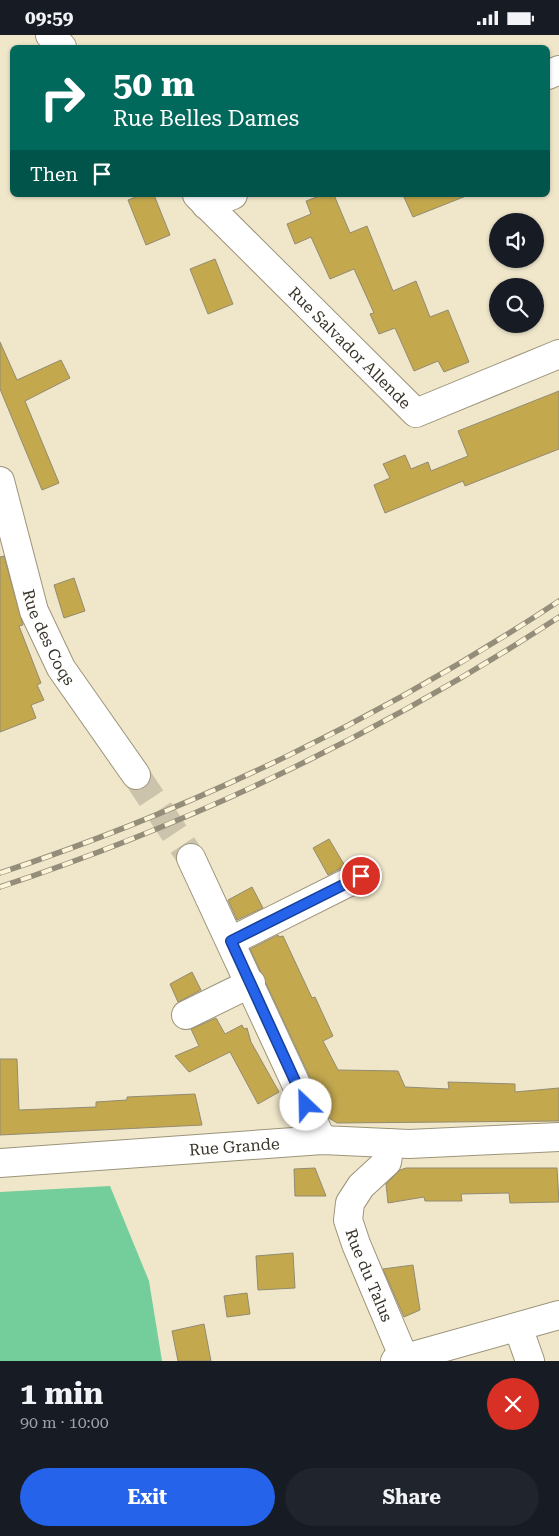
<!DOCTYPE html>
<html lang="en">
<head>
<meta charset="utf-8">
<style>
  body { margin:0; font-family:"Roboto Serif",serif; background:#20242c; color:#f1f3f6; height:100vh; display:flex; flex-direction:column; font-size:19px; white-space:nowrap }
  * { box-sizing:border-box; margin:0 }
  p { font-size:16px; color:#9ea1a6 }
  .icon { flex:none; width:28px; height:28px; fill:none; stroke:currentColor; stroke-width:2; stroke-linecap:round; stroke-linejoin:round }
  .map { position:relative; height:1326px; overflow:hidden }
  .details { display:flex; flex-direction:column; background:#171b24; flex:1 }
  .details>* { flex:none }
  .guide { position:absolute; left:10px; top:10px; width:540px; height:152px; border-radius:8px; box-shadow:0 1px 4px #0004; background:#00695c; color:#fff; overflow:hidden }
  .controls { position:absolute; left:489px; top:178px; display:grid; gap:10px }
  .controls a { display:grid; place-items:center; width:55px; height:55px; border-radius:50%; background:#171b24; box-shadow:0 1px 4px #0004; font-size:25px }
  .pin { position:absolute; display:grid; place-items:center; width:42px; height:42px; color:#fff; margin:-21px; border:2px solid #fff; border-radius:50%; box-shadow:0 1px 5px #0007 }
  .me { position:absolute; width:55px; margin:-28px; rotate:336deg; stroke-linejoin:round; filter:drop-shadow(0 0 4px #0008) }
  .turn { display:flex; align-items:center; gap:18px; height:105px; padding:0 20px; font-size:22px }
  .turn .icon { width:65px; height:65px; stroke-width:2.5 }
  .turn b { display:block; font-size:35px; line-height:42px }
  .then { display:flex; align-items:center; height:48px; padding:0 20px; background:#0003; gap:10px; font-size:19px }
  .round { display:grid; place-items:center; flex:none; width:52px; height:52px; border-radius:26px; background:#20242c }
  .headline { display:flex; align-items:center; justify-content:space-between; height:85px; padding:0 20px }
  h1 { font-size:30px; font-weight:700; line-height:38px }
  .action { display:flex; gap:10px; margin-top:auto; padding:10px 20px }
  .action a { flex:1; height:58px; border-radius:30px; background:#2563eb; color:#fff; font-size:20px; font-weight:700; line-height:58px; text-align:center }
  .action a+a { background:#20242c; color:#f1f3f6 }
  .status { display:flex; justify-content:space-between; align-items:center; height:35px; padding:0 25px; background:#171b24; direction:ltr }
  .status svg { height:14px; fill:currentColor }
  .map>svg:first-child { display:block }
  .forest { fill:#74ce9b }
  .building { fill:#c3a84e; stroke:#938b71 }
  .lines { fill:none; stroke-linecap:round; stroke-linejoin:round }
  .minor-tunnel { stroke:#cbc3ab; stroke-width:28; stroke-dasharray:28 14; stroke-linecap:butt }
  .minor-casing { stroke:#9c947a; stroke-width:30 }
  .minor { stroke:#fff; stroke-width:28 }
  .rail-casing { stroke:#948d7a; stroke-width:5.5 }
  .rail { stroke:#fdf4d8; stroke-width:4; stroke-dasharray:11; stroke-linecap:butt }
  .route-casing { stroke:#184099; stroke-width:12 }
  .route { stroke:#2563eb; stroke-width:9 }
  .labels { text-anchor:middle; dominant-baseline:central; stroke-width:4.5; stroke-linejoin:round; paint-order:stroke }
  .street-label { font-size:16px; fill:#383429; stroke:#fdf4d8 }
</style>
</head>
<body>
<div class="status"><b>09:59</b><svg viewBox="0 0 49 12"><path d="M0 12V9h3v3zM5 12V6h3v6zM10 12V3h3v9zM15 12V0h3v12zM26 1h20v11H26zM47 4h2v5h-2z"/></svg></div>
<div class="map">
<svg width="559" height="1326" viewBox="0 0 559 1326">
  <rect width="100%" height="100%" fill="#f0e7cb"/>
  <!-- forest -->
  <polygon class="forest" points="110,1151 149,1246 162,1326 0,1326 0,1157"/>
  <!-- building -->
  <g class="building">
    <polygon points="141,160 154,160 170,200 146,210 128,165"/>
    <polygon points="322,160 334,160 350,198 367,191 393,256 416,246 430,282 448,275 469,327 444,337 438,326 414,336 395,293 379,299 370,279 374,278 354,234 330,244 311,202 295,209 287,189 311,179 306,166"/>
    <polygon points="403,160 465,160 466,161 413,182"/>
    <polygon points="215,224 233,269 208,279 190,234"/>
    <polygon points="0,307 17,345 61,325 70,343 25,366 59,448 42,455 0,354"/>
    <polygon points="559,356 559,414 465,451 463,446 385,478 374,450 390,443 383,429 405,420 411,434 428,427 431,436 468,421 458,396"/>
    <polygon points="4,521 23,590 19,591 41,648 37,650 44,665 31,670 36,683 0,697 0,522"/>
    <polygon points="74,543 85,576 64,583 54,550"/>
    <polygon points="329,804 345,831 328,840 313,813"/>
    <polygon points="252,852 263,873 237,885 228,865"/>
    <polygon points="278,900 279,902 283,901 312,963 315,962 333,1001 323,1006 338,1035 398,1036 405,1052 449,1054 448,1047 515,1049 515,1057 559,1053 559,1086 337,1088 329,1083 250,914"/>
    <polygon points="192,937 201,955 178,967 170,949"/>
    <polygon points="216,983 225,999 242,990 244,994 247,993 251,1007 279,1057 258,1069 230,1017 189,1037 175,1021 199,1011 191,994"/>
    <polygon points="0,1024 17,1024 19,1075 96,1072 96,1067 127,1065 127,1062 195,1059 202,1090 0,1100"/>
    <polygon points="315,1133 326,1161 295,1161 294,1134"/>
    <polygon points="406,1133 557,1133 559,1167 510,1168 509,1158 461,1159 462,1166 425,1166 424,1162 388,1168 386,1149 400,1135"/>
    <polygon points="293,1218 295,1253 258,1255 256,1221"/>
    <polygon points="413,1230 420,1275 404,1282 383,1234"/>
    <polygon points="247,1258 250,1279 227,1282 224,1261"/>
    <polygon points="204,1289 211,1326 178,1326 172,1296"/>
  </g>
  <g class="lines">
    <!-- minor-tunnel -->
    <polyline class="minor-tunnel" points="136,740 191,823"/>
    <!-- minor casing -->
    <g class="minor-casing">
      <g id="minor">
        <polyline points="50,0 62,12"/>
        <polyline points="548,40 559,35"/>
        <path id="s1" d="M 197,160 L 416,378 L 559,319"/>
        <polyline points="206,170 233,160"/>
        <path id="s2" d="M 0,446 L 34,576 L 61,633 L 136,740"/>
        <polyline points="191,823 322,1105"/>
        <polyline points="231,906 361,841"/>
        <polyline points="186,980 251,948"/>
        <path id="s3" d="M 390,1108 L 387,1127 L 361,1151 L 350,1168 L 348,1185 L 356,1209 L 404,1323"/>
        <path id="s4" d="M 0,1128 L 322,1105 L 409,1109 L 559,1102"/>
        <polyline points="518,1292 530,1326"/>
        <polyline points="395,1326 559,1280"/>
      </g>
    </g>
    <!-- minor -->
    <use href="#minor" class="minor"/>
    <!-- rail casing -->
    <g class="rail-casing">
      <g id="rail">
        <path d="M 0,838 C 196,773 387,680 559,566"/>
        <path d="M 0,852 C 196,787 386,695 559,582"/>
      </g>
    </g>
    <!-- rail -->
    <use href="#rail" class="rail"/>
  </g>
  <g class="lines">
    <!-- route casing -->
    <g class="route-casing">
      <polyline id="route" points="306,1070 231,906 361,841"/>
    </g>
    <!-- route -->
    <use href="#route" class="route"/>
  </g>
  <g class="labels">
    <!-- street labels -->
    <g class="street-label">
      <text stroke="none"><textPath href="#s1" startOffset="216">Rue Salvador Allende</textPath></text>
      <text stroke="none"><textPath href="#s2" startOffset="164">Rue des Coqs</textPath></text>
      <text stroke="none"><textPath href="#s4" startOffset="235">Rue Grande</textPath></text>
      <text stroke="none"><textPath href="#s3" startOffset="151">Rue du Talus</textPath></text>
    </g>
  </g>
</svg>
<div class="controls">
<a><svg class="icon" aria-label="sound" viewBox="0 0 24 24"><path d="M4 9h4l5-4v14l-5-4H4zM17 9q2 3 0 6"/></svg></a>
<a><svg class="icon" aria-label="search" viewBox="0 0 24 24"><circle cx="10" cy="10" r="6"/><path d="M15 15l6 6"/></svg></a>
</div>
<div class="pin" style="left:361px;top:841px;background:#d93025"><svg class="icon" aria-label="arrive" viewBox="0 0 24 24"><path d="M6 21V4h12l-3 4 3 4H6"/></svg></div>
<svg class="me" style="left:306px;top:1070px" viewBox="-20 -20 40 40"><circle r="19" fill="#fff"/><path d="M0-13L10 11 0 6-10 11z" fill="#2563eb"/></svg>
<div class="guide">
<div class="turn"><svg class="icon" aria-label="right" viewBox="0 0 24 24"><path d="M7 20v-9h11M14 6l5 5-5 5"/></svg><div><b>50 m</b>Rue Belles Dames</div></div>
<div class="then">Then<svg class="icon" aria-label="arrive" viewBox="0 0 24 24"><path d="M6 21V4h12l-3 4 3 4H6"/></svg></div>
</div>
</div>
<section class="details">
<div class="headline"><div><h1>1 min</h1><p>90 m · 10:00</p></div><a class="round" style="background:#d93025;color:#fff"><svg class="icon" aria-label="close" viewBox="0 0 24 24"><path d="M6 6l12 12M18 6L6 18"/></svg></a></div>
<div class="action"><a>Exit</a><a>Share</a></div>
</section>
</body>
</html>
